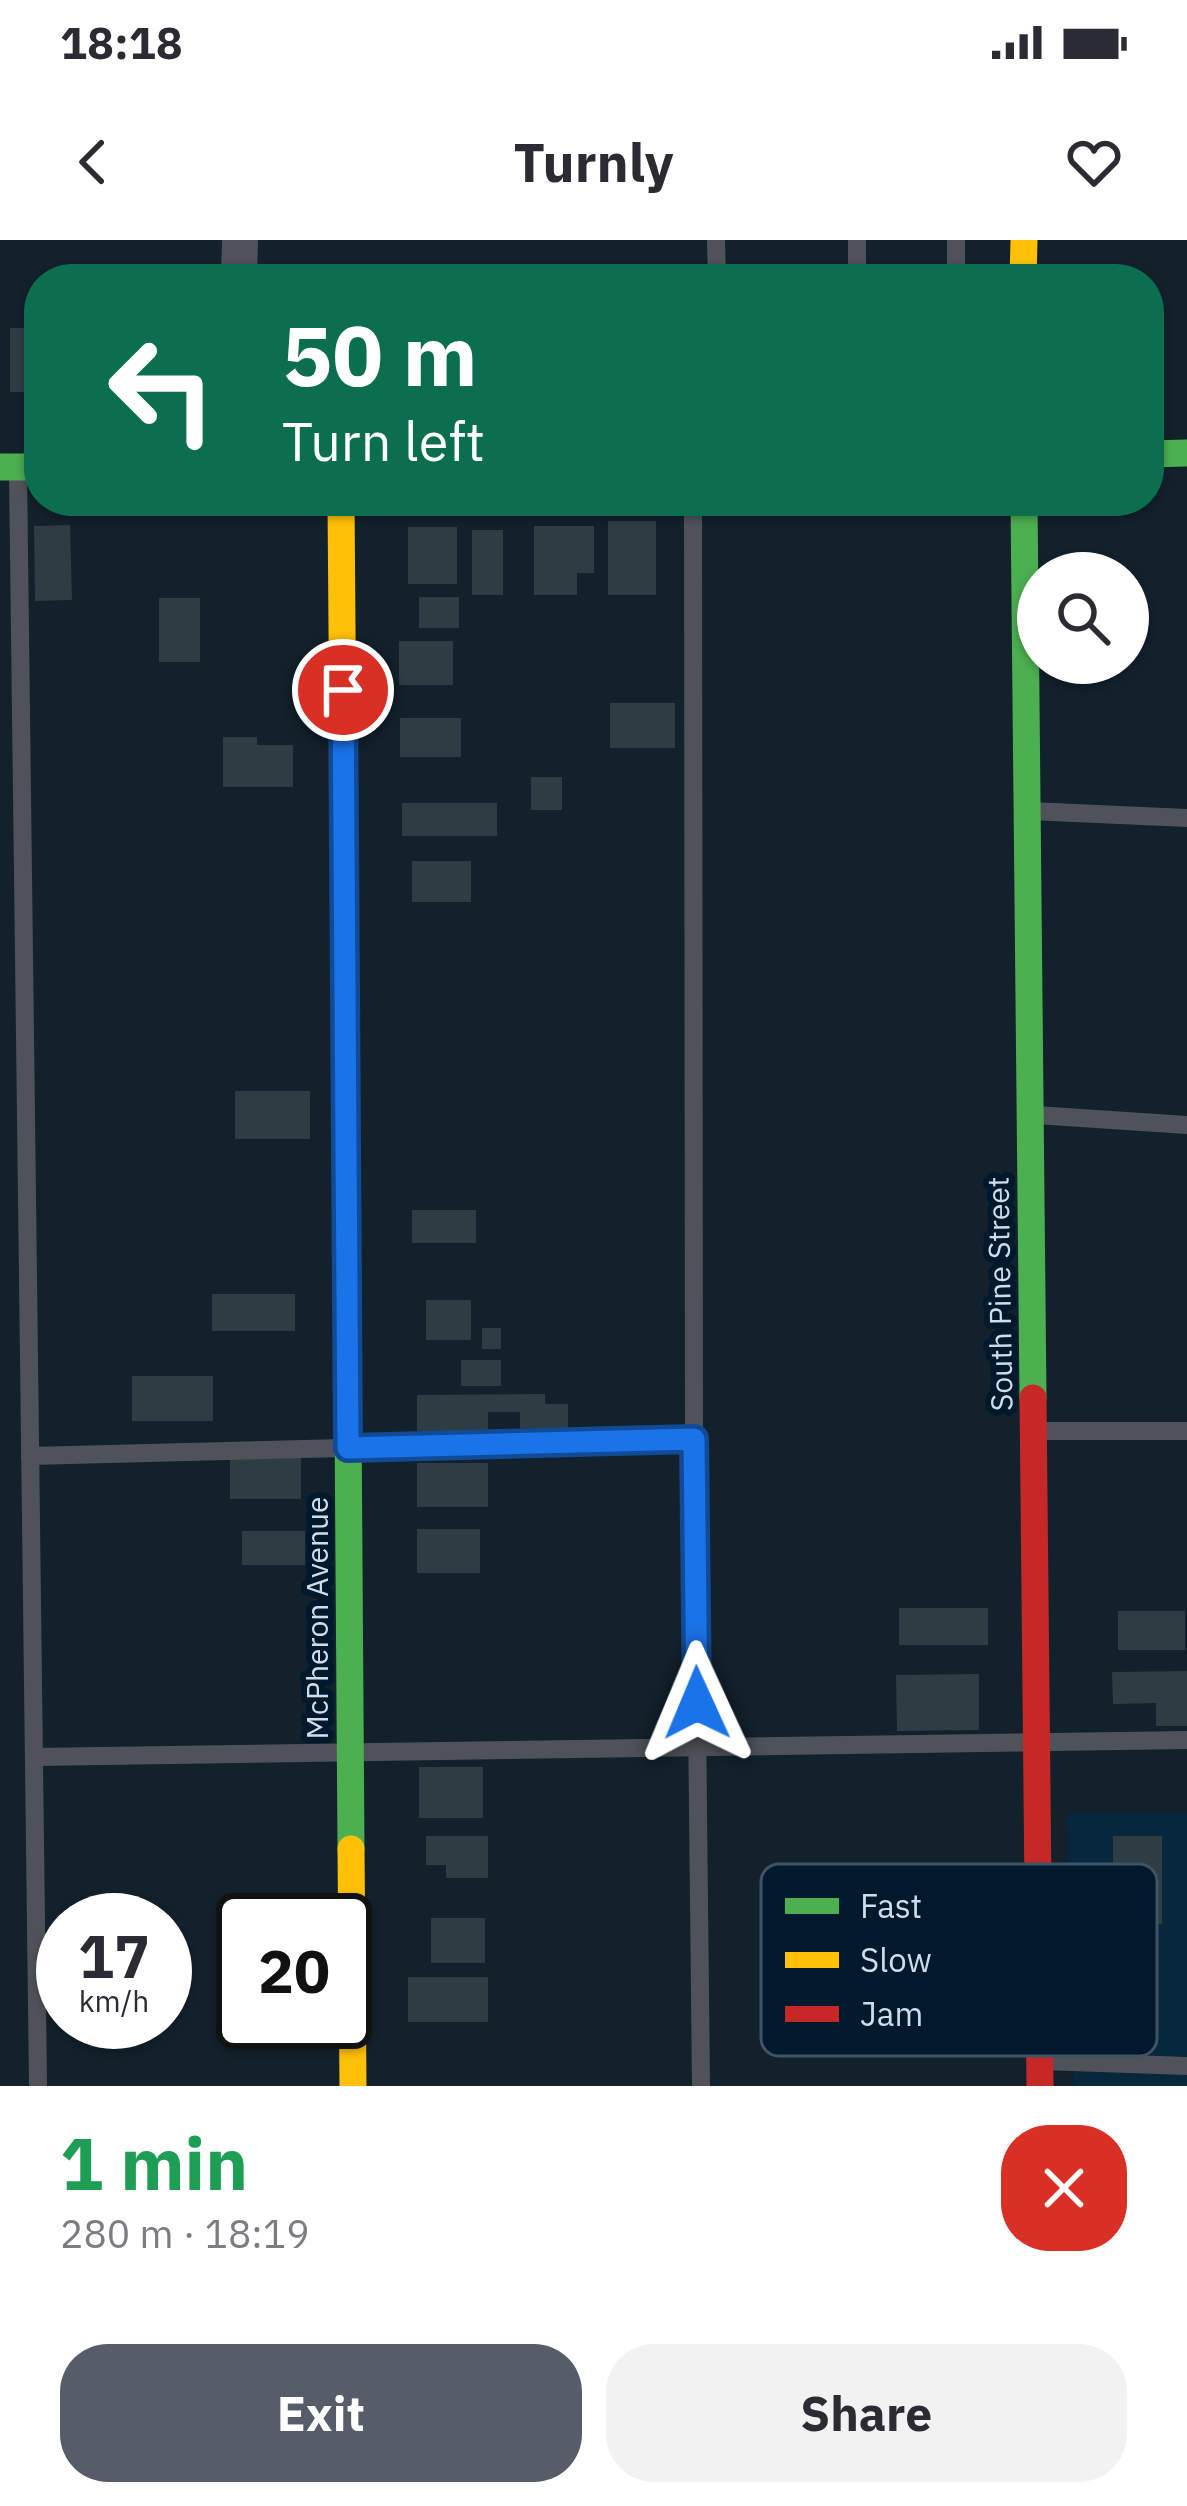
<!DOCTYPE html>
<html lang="en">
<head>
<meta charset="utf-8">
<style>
  body { margin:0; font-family:"IBM Plex Sans",sans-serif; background:#f2f2f3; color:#2b2b33; height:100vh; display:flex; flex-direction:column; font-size:45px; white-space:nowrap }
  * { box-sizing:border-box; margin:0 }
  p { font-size:39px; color:#7c7c81 }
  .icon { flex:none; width:66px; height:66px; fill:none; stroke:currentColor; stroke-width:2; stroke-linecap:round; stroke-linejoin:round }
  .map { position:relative; height:1846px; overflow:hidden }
  .drawer { display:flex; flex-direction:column; background:#fff; flex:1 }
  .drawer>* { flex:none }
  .banner { position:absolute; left:24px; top:24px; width:1140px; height:252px; border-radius:48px; box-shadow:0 3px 9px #0004; background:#0b6e4f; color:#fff; overflow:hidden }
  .fabs { position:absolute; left:1017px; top:312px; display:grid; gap:24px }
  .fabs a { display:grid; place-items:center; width:132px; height:132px; border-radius:50%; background:#fff; box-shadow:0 3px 9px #0004; font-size:60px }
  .speed { position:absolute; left:36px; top:1653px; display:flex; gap:24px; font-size:60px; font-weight:700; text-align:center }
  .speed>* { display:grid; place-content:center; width:156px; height:156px; border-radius:50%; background:#fff; box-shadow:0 3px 9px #0004; line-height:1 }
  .speed small { font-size:30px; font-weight:400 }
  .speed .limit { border:6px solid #111; border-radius:18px; background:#fff; color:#111 }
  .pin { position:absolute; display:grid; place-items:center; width:102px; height:102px; color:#fff; margin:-51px; border:6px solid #fff; border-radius:50%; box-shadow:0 3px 12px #0007 }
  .me { position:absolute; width:132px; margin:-66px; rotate:359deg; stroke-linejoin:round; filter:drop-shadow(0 0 9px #0008) }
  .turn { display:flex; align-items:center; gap:42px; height:252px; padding:0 60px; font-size:54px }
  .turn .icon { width:156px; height:156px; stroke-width:2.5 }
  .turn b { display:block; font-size:84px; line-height:102px }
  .round { display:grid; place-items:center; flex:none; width:126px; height:126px; border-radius:48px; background:#f2f2f3 }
  .headline { display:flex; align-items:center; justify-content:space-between; height:204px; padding:0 60px }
  h1 { font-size:72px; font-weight:700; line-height:90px; color:#1e9e55 }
  .action { display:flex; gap:24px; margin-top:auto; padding:24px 60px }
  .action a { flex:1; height:138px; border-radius:48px; background:#575d68; color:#fff; font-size:48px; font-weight:700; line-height:138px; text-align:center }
  .action a+a { background:#f2f2f3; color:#2b2b33 }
  .status { display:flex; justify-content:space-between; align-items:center; height:84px; padding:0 60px; background:#fff; direction:ltr }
  .status svg { height:33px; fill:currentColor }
  header { display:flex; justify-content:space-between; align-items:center; height:156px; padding:0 60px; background:#fff; font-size:54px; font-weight:700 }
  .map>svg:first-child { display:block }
  .built { fill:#07273d }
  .building { fill:#2e3d44 }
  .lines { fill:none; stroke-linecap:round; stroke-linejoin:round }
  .lane { stroke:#4f5359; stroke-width:18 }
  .street { stroke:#4f5359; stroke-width:36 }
  .fast { stroke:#4caf50; stroke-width:27 }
  .slow { stroke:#ffc107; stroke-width:27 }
  .jam { stroke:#c62828; stroke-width:27 }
  .route-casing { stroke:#114b97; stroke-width:30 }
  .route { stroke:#1a73e8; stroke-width:21 }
  .labels { text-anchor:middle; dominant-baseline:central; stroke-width:12; stroke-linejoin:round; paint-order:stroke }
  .street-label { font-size:30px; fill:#cdddea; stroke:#00192c }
  .key { fill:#00192c; stroke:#3e5465; stroke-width:3 }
  .key-label { font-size:33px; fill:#cdddea }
</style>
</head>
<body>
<div class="status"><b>18:18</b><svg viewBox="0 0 49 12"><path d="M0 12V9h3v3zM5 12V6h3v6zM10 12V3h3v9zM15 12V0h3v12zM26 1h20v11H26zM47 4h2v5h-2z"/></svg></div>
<header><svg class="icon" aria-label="back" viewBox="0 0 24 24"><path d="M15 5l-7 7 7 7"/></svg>Turnly<svg class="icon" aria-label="heart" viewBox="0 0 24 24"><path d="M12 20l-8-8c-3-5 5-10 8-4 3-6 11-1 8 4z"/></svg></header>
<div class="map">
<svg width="1187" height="1846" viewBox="0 0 1187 1846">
  <rect width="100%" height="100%" fill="#12212c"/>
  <!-- built -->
  <polygon class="built" points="1067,1573 1187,1573 1187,1846 1074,1846"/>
  <!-- building -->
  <g class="building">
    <rect x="10" y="88" width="29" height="64"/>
    <rect x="608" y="281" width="48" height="74"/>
    <polygon points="70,285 72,360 35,361 34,286"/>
    <polygon points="534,286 594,286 594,333 577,333 577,355 534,355"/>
    <rect x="408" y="287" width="49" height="57"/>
    <rect x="472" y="290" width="31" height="65"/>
    <rect x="419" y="357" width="40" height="31"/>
    <rect x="159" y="358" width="41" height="64"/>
    <rect x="399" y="401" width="54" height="44"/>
    <rect x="610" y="463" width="65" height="45"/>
    <rect x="400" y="478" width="61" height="39"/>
    <polygon points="223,497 257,497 257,505 293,505 293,547 223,547"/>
    <rect x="531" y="537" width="31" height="33"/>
    <rect x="402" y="563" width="95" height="33"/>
    <rect x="412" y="621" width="59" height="41"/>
    <rect x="235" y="851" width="75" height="48"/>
    <rect x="412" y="970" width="64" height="33"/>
    <rect x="212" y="1054" width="83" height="37"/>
    <rect x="426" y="1060" width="45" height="40"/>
    <rect x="482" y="1088" width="19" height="21"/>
    <rect x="461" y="1120" width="40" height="26"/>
    <rect x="132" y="1136" width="81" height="45"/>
    <polygon points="545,1154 545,1164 568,1164 568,1188 520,1188 520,1172 488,1172 488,1191 417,1191 417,1155"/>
    <rect x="230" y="1215" width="71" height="44"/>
    <rect x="417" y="1223" width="71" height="44"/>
    <rect x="417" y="1289" width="63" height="44"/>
    <rect x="242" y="1291" width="63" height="34"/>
    <rect x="899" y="1368" width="89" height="37"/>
    <rect x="1118" y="1371" width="67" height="39"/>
    <polygon points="1187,1431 1187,1486 1156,1486 1156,1463 1113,1464 1112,1432"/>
    <polygon points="979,1434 979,1490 897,1491 896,1435"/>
    <rect x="419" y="1527" width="64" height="51"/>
    <polygon points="426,1596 488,1596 488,1638 446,1638 446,1625 426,1625"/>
    <rect x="1113" y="1596" width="49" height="88"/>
    <rect x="253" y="1672" width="48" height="8"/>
    <rect x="431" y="1678" width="54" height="45"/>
    <rect x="408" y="1737" width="80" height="45"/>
  </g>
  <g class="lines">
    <!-- lane -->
    <g class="lane">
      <polyline points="716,0 717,39"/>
      <polyline points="857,0 857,39"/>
      <polyline points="956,0 956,39"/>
      <polyline points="857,33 905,33"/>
      <polyline points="940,33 1018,33"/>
      <polyline points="18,231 38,1846"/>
      <polyline points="693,261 694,1199 701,1846"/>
      <polyline points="1030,571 1187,578"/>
      <polyline points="1036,875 1187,885"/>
      <polyline points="1038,1191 1187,1191"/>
      <polyline points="30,1216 694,1199"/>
      <polyline points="34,1517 1187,1500"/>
      <polyline points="1042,1821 1187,1826"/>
    </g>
    <!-- street -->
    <polyline class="street" points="239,39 240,0"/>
    <!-- fast -->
    <g class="fast">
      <polyline points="1149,214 1187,213"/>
      <polyline points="0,227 39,227"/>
      <polyline points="1024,261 1033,1158"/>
      <polyline points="346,893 351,1609"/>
    </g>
    <!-- slow -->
    <g class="slow">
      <polyline points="1023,39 1024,0"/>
      <polyline points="341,261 346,893"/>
      <polyline points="351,1609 353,1846"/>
    </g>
    <!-- jam -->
    <polyline class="jam" points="1033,1158 1040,1846"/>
  </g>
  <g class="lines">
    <!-- route casing -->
    <g class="route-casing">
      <polyline id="route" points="343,450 348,1208 694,1199 697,1463"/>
    </g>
    <!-- route -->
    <use href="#route" class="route"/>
  </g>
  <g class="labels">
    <!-- street labels -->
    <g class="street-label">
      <text transform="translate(999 1054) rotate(-91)">South Pine Street</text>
      <text transform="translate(316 1378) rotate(-90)">McPheron Avenue</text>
    </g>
  </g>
  <!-- legend -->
  <rect x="761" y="1624" width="396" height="192" rx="18" class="key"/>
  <rect x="785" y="1658" width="54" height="16" fill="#4caf50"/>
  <rect x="785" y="1712" width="54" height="16" fill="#ffc107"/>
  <rect x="785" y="1766" width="54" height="16" fill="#c62828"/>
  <g class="key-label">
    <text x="860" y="1678">Fast</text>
    <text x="860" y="1732">Slow</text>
    <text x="860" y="1786">Jam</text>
  </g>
</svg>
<div class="fabs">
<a><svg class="icon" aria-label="search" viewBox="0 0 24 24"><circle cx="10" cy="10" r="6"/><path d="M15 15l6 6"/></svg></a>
</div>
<div class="speed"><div>17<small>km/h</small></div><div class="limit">20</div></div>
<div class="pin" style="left:343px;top:450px;background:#d93025"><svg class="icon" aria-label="arrive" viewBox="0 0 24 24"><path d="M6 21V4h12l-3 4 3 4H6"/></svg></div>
<svg class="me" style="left:697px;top:1463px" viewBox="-20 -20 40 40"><path d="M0-17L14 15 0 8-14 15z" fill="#1a73e8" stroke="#fff" stroke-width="4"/></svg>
<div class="banner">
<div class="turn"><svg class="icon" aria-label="left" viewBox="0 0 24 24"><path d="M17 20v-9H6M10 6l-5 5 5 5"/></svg><div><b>50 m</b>Turn left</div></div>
</div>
</div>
<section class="drawer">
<div class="headline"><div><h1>1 min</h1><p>280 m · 18:19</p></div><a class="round" style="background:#d93025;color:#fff"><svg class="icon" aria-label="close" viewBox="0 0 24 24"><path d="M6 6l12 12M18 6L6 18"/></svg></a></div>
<div class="action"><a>Exit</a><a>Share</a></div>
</section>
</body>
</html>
